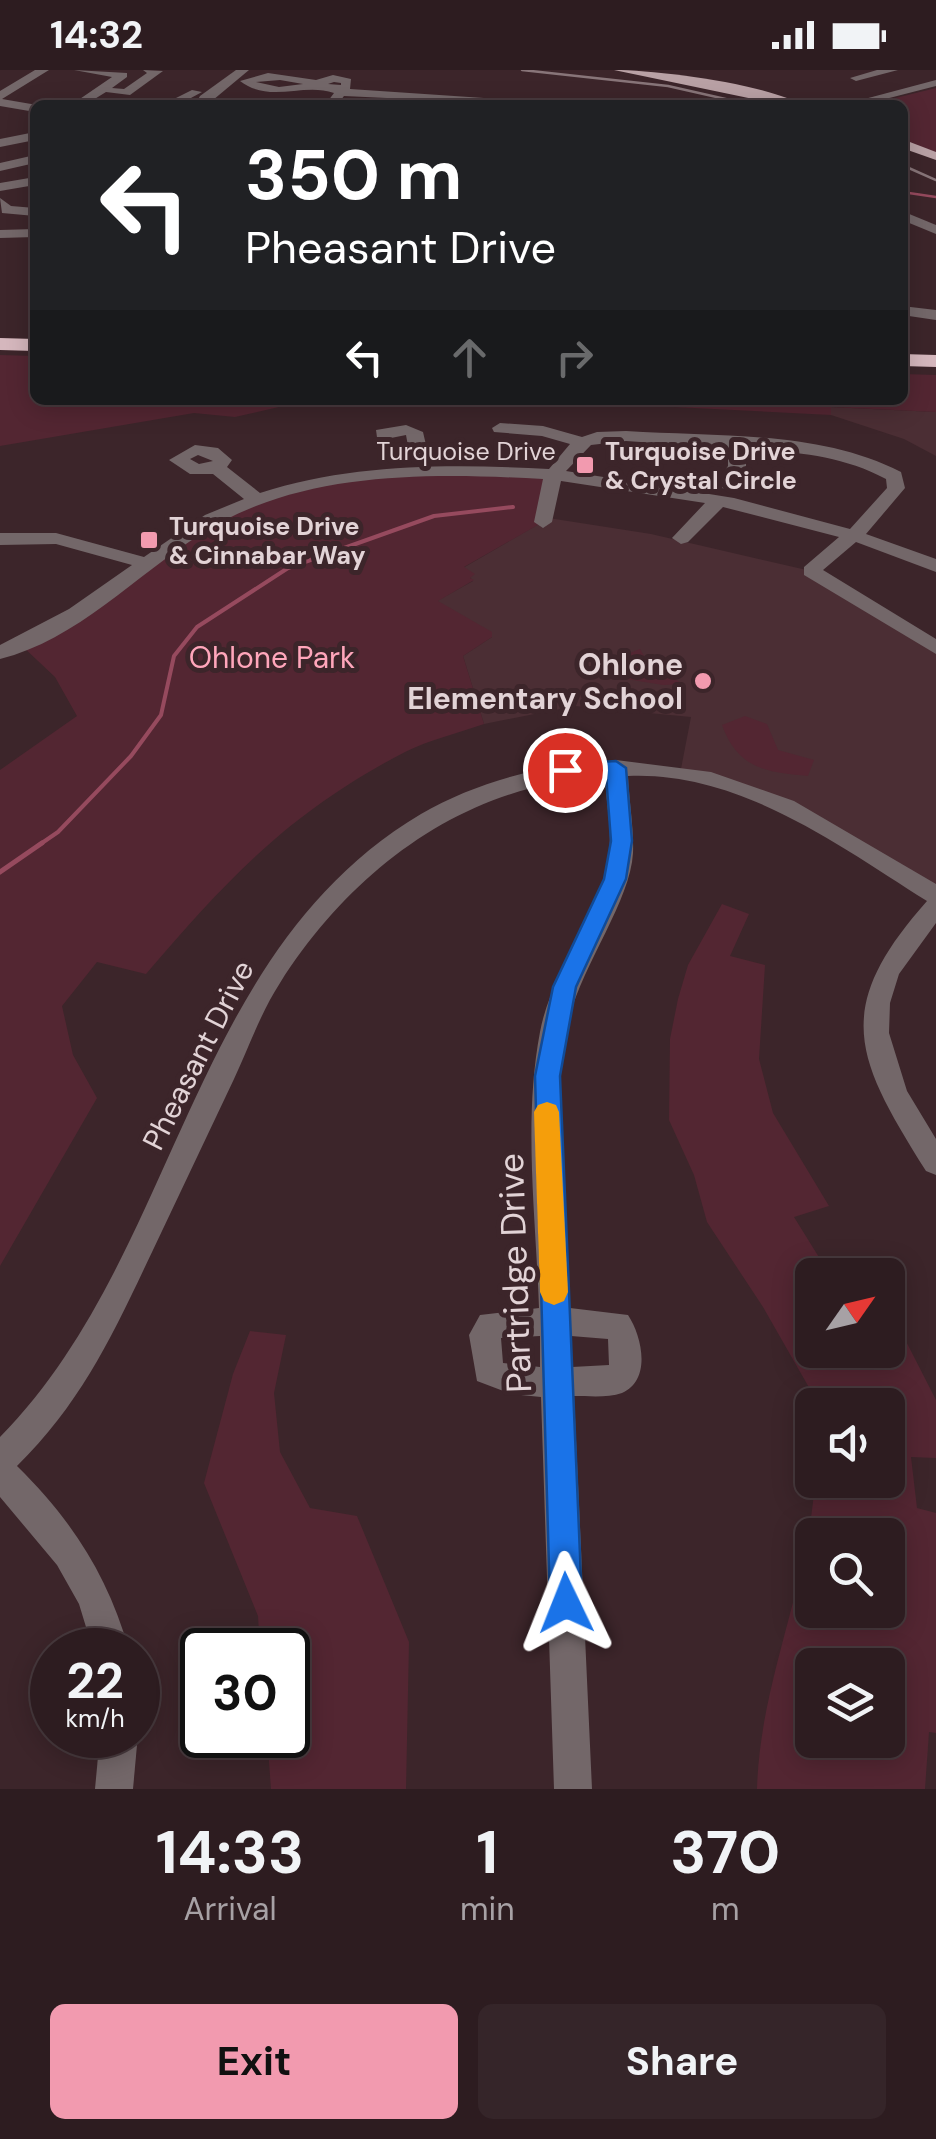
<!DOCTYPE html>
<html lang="en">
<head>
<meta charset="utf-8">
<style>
  body { margin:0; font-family:"DM Sans",sans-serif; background:#352529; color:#f1f3f6; height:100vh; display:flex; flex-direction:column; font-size:38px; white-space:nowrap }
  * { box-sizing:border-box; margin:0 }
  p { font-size:32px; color:#a7a1a5 }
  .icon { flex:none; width:55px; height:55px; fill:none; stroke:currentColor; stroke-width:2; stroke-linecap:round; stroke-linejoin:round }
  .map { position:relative; height:1719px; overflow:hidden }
  .drawer { display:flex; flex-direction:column; background:#2d1c20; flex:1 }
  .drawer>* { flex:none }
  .guide { position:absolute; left:30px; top:30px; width:878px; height:305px; border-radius:15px; box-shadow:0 5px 25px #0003,0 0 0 2px #483a3e; background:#202124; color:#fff; overflow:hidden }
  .needle { width:65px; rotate:56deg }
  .fabs { position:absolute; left:795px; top:1188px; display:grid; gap:20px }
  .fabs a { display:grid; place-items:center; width:110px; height:110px; border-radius:15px; background:#2d1c20; box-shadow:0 5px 25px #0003,0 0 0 2px #483a3e; font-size:50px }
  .speed { position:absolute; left:30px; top:1558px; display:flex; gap:20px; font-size:50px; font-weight:700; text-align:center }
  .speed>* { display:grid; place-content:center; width:130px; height:130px; border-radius:50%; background:#2d1c20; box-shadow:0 5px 25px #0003,0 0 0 2px #483a3e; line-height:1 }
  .speed small { font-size:25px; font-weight:400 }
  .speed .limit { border:5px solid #111; border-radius:15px; background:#fff; color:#111 }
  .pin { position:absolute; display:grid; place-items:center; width:85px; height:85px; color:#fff; margin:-42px; border:5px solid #fff; border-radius:50%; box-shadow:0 2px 10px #0007 }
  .me { position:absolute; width:110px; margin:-55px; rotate:358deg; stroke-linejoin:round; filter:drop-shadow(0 0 8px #0008) }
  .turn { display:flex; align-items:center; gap:35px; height:210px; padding:0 50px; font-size:45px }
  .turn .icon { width:130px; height:130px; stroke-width:2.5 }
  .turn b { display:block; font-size:70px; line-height:85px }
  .lanes { display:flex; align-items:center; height:95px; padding:0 50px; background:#0003; justify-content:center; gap:50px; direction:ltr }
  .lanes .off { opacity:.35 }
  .eta { display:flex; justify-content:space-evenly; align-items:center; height:170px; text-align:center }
  .eta b { font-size:60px; font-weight:700; line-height:70px }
  .button { display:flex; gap:20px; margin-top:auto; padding:20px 50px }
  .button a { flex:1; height:115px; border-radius:15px; background:#f29aaf; color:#111; font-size:40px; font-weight:700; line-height:115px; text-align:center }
  .button a+a { background:#352529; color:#f1f3f6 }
  .status { display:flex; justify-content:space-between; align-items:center; height:70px; padding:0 50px; background:#2d1c20; direction:ltr }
  .status svg { height:28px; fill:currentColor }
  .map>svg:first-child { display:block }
  .built { fill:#4b2e34 }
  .green { fill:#532632; fill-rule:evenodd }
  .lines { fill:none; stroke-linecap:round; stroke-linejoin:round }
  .stream-far2 { stroke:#964a5e; stroke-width:2.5 }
  .stream-far1 { stroke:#964a5e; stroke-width:4 }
  .stream { stroke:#964a5e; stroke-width:5 }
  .minor { fill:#736769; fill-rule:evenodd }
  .major { fill:#b9a1a5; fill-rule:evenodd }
  .highway { fill:#d5b7bd; fill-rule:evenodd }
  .rail { stroke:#887579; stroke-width:2.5 }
  .route { fill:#1a73e8; stroke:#114b97; stroke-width:2.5 }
  .slow { fill:#f59e0b }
  .poi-dot { fill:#f29aaf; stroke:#3c252a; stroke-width:4 }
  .labels { text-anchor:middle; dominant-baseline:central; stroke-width:10; stroke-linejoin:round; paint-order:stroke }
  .far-street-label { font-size:25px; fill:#e2d3d6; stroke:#3c252a }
  .far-poi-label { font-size:25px; font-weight:bold; fill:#e2d3d6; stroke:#3c252a; text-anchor:start }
  .park-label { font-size:30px; fill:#ffa6bb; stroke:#3c252a }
  .poi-label { font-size:30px; font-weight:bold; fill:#e2d3d6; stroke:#3c252a; text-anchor:end }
  .street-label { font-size:30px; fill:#e2d3d6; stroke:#3c252a }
  .near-street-label { font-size:35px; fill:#e2d3d6; stroke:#3c252a }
</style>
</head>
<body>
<div class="status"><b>14:32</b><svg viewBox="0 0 49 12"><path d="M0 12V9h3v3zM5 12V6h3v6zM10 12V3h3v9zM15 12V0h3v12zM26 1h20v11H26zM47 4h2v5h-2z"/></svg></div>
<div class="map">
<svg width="936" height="1719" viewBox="0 0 936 1719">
  <rect width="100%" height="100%" fill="#3c252a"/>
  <!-- built -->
  <g class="built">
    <polygon points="830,337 936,342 936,386 904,369 831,345"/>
    <polygon points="542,447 651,464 811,501 936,578 936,825 811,749 680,704 691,647 575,636 484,654 463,586 492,567 437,531 473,511 463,498 542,452"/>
  </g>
  <!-- green -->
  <g class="green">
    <polygon points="936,18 936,85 903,73 902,35 867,35"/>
    <polygon points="0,285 35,286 35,330 309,330 235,347 194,343 0,376"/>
    <polygon points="903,304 936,305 936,342 831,337 831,345 534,330 902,330"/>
    <path d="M 372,404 L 557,404 L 543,452 L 464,497 L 475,504 L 470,508 L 474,510 L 438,531 L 492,562 L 492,567 L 463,586 L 484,654 C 458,663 429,670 405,682 C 291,741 228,808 146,904 L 97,892 L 62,936 L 73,985 L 97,1028 L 0,1196 L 0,700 L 77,646 L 55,607 L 20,574 L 256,429 Z"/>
    <polygon points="640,579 648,593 683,614 663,615 614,607 627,584"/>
    <path d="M 745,646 L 767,654 L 778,680 L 814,690 L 808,706 C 766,702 738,699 722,655 Z"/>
    <path d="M 722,834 L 749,844 L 730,886 L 765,895 L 759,989 L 773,1043 L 829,1136 L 794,1147 L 830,1205 L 812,1205 L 812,1280 L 888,1280 L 888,1236 L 936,1330 L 936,1388 L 911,1387 L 917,1438 L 936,1443 L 936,1663 L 929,1662 L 925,1719 L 757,1719 C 760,1612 808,1518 815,1410 L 888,1410 L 888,1335 L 819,1335 L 763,1237 L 707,1152 L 694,1105 L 669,1050 L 670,969 L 678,929 L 688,895 ZM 812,1465 L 888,1465 L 888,1540 L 812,1540 ZM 812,1595 L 888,1595 L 888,1670 L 812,1670 Z"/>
    <polygon points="250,1261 286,1265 274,1323 280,1382 310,1438 357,1446 409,1572 406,1719 271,1719 267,1665 288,1665 288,1580 260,1580 258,1546 204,1413 233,1304"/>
  </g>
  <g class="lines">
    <!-- stream-far2 -->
    <polyline class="stream-far2" points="902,122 936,127"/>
    <!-- stream-far1 -->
    <polyline class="stream-far1" points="39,775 58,762 131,686 161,645 174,586 197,557 288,498 434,446 513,437"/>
    <!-- stream -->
    <polyline class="stream" points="0,802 42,773"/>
    <!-- minor -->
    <g class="minor">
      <polygon points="35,0 49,0 2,29 37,35 35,42 0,36 0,21"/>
      <polygon points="74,0 127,3 127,7 112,18 124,19 147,3 143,0 163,1 130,25 106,22 85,35 71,35 112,7"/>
      <polygon points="236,0 249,0 207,35 195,35 200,26"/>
      <polygon points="877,0 898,0 856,11 850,8"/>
      <path d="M 268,3 L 316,10 L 333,5 L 351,9 L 350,19 L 528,31 L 534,35 L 344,26 L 337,35 L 325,35 L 334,23 C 303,12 270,34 240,11 ZM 280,10 L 303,14 L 279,17 L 256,12 ZM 334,12 L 341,13 L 341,15 L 328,14 Z"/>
      <polygon points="936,10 936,16 862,35 842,35"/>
      <polygon points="192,20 202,22 178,35 162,35"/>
      <polygon points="35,62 35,70 0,77 0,69"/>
      <polygon points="35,85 35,93 0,101 0,93"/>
      <polygon points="35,107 35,115 0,121 0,113"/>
      <polygon points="0,128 11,136 35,138 35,146 2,143"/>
      <polygon points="902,141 936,155 936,164 902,150"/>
      <polygon points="35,159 35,167 0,168 0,160"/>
      <polygon points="902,236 936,240 936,250 902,245"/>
      <path d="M 500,353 L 543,356 L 582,367 L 597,362 L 626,361 C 717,367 819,360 901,402 L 905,418 L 866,464 L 936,489 L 936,502 L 856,472 L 823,500 L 936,569 L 936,584 L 804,505 L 804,497 L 839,467 L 723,437 L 688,472 L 681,474 L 672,468 L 705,433 L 561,411 L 552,452 L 543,458 L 534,452 L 543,409 C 430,403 300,400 201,464 C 136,505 77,570 0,589 L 0,575 L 69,539 L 132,495 L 56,474 L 0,475 L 0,463 L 56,463 L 144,487 L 205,445 L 244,429 L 213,404 L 190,404 L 169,390 L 195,375 L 218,378 L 232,390 L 227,397 L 260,423 C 354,393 451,394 549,399 L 570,374 L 542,366 L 494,362 L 492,358 ZM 626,371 L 728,378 L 728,396 L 715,414 L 724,419 L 730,418 L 746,396 L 746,379 C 795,382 841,385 886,409 L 887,418 L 850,459 L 734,428 L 566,401 L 591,375 ZM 198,385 L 213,391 L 199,394 L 190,389 Z"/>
      <path d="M 406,355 L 423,362 L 426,375 L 420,384 L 398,387 L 379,382 L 376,360 ZM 406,365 L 408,376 L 393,375 L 391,368 Z"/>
      <path d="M 616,690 L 711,702 L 794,731 L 936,814 L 936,853 L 899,904 L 890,933 L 889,963 L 907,1021 L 936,1069 L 936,1105 L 926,1101 C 855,988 831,939 927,831 C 838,775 739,701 628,706 C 629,731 634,758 633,783 C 630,835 576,902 566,962 C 551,1051 565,1148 570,1238 L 628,1245 C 642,1266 652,1310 622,1323 C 608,1328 589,1326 574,1326 L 592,1719 L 554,1719 L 541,1327 L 511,1324 L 477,1311 L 469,1265 L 480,1245 L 539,1238 C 536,1148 523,1051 540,962 C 551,901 604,838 609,784 C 612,759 606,732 605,707 C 467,713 353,798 280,913 C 261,942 249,977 234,1009 C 207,1066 180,1123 153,1180 C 114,1262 83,1331 17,1396 C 72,1450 108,1506 129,1580 L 93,1580 L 79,1534 L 57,1495 L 0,1427 L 0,1367 C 181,1183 186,884 421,744 C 464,719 515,703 564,695 C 581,692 599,694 616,690 ZM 540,1266 L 540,1297 L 503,1293 L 501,1268 ZM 571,1266 L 608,1269 L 609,1295 L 572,1297 Z"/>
      <polygon points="100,1665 138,1664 133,1719 95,1719"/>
    </g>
    <!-- major -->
    <g class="major">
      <path d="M 614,0 C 658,0 766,14 802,35 L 782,35 Z"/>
      <polygon points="902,69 936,82 936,90 902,78"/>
    </g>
    <!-- highway -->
    <g class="highway">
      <polygon points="0,268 35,269 35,281 0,280"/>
      <polygon points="902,284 936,285 936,297 902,296"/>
    </g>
    <!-- rail -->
    <g class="rail">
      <polyline points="522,0 668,16 752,35"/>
      <polyline points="902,95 936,110"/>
    </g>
  </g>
  <!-- route -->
  <polygon class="route" points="616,691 626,698 632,771 626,809 576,917 560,1006 582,1533 578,1545 566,1550 554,1545 550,1533 535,1006 553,917 604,809 611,771 606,705 565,707 555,700 565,694"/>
  <!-- slow -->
  <polygon class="slow" points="547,1032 556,1035 559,1042 568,1222 564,1231 554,1235 544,1231 540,1222 534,1042 538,1035"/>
  <!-- markers -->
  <g class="poi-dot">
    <rect x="575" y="385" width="20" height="20" rx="5"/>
    <rect x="139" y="460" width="20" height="20" rx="5"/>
    <circle cx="703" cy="611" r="10"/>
  </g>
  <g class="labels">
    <!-- far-street labels -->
    <g class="far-street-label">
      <text x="466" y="381">Turquoise Drive</text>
    </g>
    <!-- far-poi labels -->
    <g class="far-poi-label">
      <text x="605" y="381">Turquoise Drive<tspan x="605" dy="29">&amp; Crystal Circle</tspan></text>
      <text x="169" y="456">Turquoise Drive<tspan x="169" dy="29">&amp; Cinnabar Way</tspan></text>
    </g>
    <!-- park labels -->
    <g class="park-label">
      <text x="272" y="587">Ohlone Park</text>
    </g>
    <!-- poi labels -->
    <g class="poi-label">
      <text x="683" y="594">Ohlone<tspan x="683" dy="34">Elementary School</tspan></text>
    </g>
    <!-- street labels -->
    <g class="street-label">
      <text transform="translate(198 985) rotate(-63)">Pheasant Drive</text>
    </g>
    <!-- near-street labels -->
    <g class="near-street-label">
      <text transform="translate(515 1203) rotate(-92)">Partridge Drive</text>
    </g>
  </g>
</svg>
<div class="fabs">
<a><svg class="needle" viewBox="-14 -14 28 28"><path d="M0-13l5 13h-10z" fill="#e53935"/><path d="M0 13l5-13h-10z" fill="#a7a1a5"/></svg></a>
<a><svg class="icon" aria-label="sound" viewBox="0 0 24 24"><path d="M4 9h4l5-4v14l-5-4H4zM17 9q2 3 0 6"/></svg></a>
<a><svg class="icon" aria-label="search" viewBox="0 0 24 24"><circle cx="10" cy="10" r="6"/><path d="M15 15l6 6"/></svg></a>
<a><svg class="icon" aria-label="layers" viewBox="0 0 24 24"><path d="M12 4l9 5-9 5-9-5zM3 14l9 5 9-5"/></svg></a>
</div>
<div class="speed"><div>22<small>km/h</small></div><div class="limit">30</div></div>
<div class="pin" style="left:565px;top:700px;background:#d93025"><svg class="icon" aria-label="arrive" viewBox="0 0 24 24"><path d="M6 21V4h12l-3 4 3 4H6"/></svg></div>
<svg class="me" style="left:566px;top:1533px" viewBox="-20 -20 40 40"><path d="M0-17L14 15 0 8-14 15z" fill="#1a73e8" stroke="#fff" stroke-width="4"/></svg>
<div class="guide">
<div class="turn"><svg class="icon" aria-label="left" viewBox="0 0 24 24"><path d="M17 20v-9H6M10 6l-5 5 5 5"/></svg><div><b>350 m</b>Pheasant Drive</div></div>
<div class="lanes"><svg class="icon" aria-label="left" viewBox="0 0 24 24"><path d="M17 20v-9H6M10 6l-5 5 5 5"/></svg><svg class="icon off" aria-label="ahead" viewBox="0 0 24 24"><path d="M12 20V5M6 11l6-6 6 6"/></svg><svg class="icon off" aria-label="right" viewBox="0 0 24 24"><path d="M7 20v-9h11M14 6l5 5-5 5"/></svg></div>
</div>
</div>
<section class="drawer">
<div class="eta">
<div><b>14:33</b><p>Arrival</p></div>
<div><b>1</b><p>min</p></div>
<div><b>370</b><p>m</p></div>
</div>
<div class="button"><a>Exit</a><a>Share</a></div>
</section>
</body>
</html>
